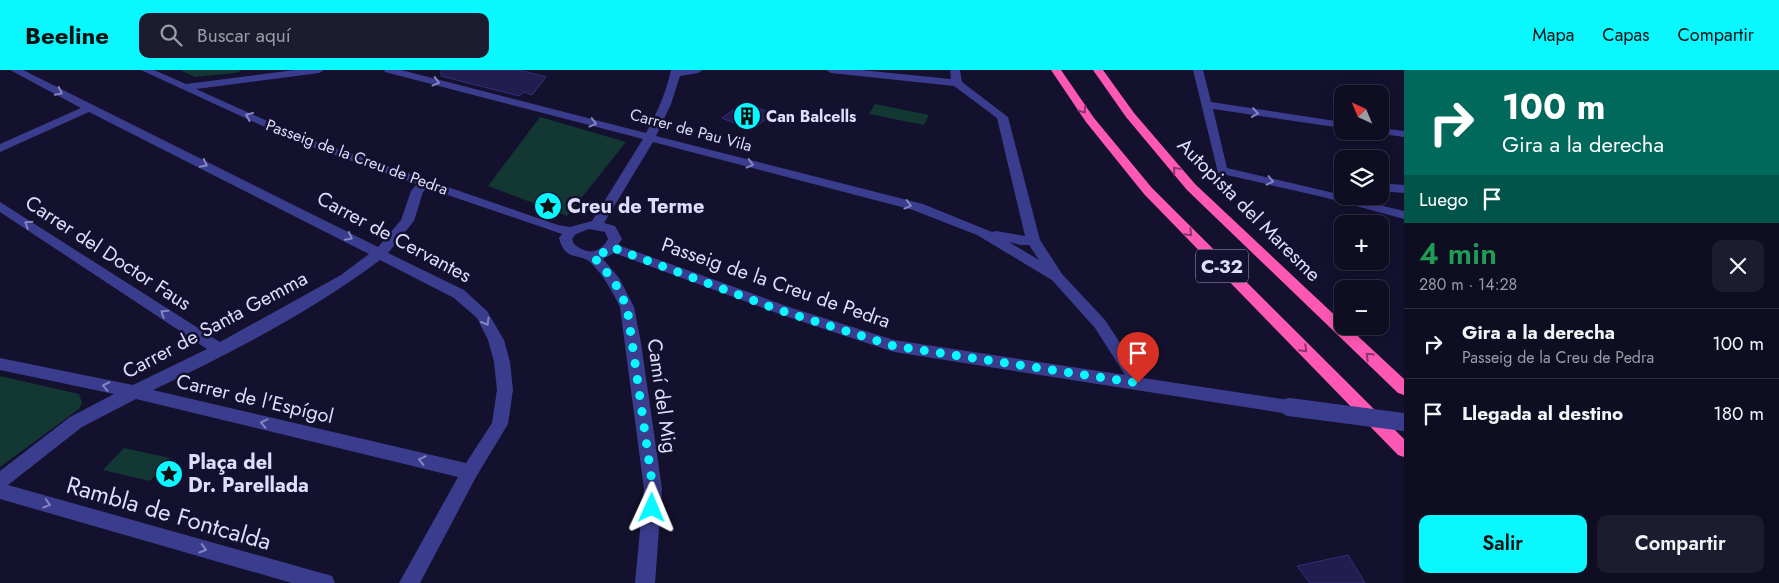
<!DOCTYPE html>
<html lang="es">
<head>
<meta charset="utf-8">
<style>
  body { margin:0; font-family:Jost,sans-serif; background:#1c1b2f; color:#f1f3f6; height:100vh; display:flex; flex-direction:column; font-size:19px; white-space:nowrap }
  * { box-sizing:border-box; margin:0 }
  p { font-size:16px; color:#9b9ca5 }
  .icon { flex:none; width:28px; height:28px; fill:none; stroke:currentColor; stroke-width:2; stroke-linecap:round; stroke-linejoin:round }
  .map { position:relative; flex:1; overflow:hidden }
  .details { display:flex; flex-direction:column; background:#0e0d22; width:375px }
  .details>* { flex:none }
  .guide { background:#00695c; color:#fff; overflow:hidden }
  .needle { width:32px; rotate:316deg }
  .controls { position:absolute; left:1334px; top:15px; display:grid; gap:10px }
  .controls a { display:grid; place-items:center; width:55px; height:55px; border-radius:10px; background:#0e0d22; box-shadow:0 2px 12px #0003,0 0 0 1px #2e2d40; font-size:25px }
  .pin { position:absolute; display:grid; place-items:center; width:42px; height:42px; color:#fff; margin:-51px -21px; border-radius:50% 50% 50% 0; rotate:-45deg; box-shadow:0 0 5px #0007 }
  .pin .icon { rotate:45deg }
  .me { position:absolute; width:55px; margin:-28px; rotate:1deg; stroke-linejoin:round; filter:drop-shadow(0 0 4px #0008) }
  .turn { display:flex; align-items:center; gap:18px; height:105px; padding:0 15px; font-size:22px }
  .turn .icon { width:65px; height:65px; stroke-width:2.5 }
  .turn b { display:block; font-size:35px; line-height:42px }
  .then { display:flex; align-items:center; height:48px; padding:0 15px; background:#0003; gap:10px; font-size:19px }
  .round { display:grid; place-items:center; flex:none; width:52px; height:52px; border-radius:10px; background:#1c1b2f }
  .overview { display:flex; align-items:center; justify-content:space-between; height:85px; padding:0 15px }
  h1 { font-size:30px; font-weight:600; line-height:38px; color:#1e9e55 }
  .action { display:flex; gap:10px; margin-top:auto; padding:10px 15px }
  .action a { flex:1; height:58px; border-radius:10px; background:#09f8ff; color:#111; font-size:20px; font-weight:600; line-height:58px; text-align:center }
  .action a+a { background:#1c1b2f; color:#f1f3f6 }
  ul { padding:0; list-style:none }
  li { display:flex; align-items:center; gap:15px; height:70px; padding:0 15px; border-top:1px solid #2e2d40 }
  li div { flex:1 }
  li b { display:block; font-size:19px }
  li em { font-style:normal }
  header { display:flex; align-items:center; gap:30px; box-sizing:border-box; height:70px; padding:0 25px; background:#09f8ff; color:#111 }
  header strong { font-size:24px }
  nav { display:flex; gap:28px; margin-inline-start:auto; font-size:18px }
  .search { width:350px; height:45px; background:#1c1b2f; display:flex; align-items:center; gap:12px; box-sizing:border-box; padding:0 18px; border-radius:10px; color:#9b9ca5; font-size:19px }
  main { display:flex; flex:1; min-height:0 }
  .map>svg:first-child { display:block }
  .green { fill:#133834 }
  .building { fill:#221c4f; stroke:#372d7c }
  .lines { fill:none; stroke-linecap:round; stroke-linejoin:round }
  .minor { fill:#3a3d8e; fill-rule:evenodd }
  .highway { fill:#ff58b4; fill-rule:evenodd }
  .minor-bridge { stroke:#3a3d8e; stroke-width:18 }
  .oneway { stroke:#8485c1 }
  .oneway2 { stroke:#893470 }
  .route { stroke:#09f8ff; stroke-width:9; stroke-dasharray:0 16.2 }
  .labels { text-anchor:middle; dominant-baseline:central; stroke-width:5; stroke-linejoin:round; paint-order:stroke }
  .far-poi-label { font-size:16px; font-weight:bold; fill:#deddff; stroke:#13112d; text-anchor:start }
  .far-street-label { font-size:16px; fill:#deddff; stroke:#13112d }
  .shield { fill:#13112d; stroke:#a1a0c0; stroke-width:1 }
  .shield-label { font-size:19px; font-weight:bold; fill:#deddff }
  .poi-label { font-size:20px; font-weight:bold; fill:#deddff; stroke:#13112d; text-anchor:start }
  .street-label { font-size:20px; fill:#deddff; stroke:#13112d }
  .near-street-label { font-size:24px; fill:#deddff; stroke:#13112d }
</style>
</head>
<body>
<header>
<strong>Beeline</strong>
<div class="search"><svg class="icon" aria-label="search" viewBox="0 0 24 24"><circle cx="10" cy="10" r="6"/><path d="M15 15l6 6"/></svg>Buscar aquí</div>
<nav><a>Mapa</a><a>Capas</a><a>Compartir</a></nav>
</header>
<main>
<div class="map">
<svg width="1404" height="513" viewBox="0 0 1404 513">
  <rect width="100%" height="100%" fill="#13112d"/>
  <!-- green -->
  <g class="green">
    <polygon points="180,0 242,0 236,3 195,7"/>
    <polygon points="875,34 929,45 924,55 869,44"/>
    <polygon points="540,47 626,72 567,146 488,116"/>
    <polygon points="0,306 79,324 82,333 79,339 0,397"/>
    <polygon points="124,378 170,388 150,411 103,400"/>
  </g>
  <!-- building -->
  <g class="building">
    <polygon points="441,0 519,0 546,7 532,25 524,22 519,26 441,6"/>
    <polygon points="744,32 773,44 751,60 722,48"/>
    <polygon points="1348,485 1365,513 1310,513 1297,496"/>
  </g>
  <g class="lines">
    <!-- minor -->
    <g class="minor">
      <path d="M 10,0 L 23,0 L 378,177 L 401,150 L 411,121 L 417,114 L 295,71 L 141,0 L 154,0 L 186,14 L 295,0 L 324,0 L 319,3 L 196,19 L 303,67 L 558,155 L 570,157 L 592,151 L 643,69 L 385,2 L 384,0 L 401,0 L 646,63 C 657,43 666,23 671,0 L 703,0 L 698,3 L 680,6 L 671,34 L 656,66 L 923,134 L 992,162 L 996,161 L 1025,166 L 997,48 L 954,16 L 831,3 L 826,0 L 861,0 L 951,9 L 950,0 L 960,0 L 962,12 L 1008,47 L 1040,170 L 1062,204 L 1105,250 L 1143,308 L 1289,330 L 1295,332 L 1297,337 L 1295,342 L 1289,344 L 894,282 L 782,245 L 614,183 L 603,189 L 619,208 L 634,237 L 641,273 L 662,419 L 655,513 L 635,513 L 644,419 L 620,237 C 612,221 604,206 591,193 C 581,182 565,193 559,168 L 562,164 L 427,118 L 423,122 L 414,151 L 388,183 L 464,220 L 487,241 L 504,270 L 510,292 L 513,320 L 508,354 L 476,407 L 420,513 L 399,513 L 458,407 L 136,329 L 82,357 L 8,415 L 325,504 L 332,506 L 335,513 L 292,513 L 0,429 L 0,401 L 70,347 L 114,324 L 0,300 L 0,288 L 133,315 L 207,279 L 0,142 L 0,132 L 220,272 L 341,205 L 369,184 L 89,42 L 0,82 L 0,74 L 81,38 ZM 653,72 L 913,140 L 977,165 L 1052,210 L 1095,258 L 1125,305 L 894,270 L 792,238 L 618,175 L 622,169 L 615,156 L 604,153 ZM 589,159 L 605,162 L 608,169 C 600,184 587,185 574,174 L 572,169 L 576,164 ZM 1009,172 L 1021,175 L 1029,175 L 1039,190 ZM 380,190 L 454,228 L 477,248 L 488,270 L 494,292 L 497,320 L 492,353 L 466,393 L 153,320 C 231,283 311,242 380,190 Z"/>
      <polygon points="1193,0 1203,0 1211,32 1342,52 1342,58 1213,39 1227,98 1342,125 1342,126 1404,141 1404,149 1323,127 1218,103"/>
      <polygon points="1380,58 1404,61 1404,67 1376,63 1374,61 1380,61"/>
      <polygon points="1380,113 1404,115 1404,123 1380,121"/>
    </g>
    <!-- highway -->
    <g class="highway">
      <polygon points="1051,0 1061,0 1094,48 1152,118 1404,369 1404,387 1398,385 1144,124 1086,52"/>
      <polygon points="1093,0 1103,0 1134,43 1195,114 1342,252 1342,256 1347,256 1404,309 1404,325 1398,323 1187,120 1126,47"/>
    </g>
    <!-- minor-bridge -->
    <polyline class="minor-bridge" points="1289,337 1404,352"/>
  </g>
  <!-- one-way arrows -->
  <defs><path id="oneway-chevron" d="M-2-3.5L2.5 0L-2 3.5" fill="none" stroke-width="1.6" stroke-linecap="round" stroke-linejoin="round" transform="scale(1.25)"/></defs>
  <g class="oneway">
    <use href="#oneway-chevron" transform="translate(436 12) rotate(15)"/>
    <use href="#oneway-chevron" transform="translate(59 22) rotate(26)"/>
    <use href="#oneway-chevron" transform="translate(1255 43) rotate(8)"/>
    <use href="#oneway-chevron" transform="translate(249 46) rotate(-156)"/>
    <use href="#oneway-chevron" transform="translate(593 53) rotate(15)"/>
    <use href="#oneway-chevron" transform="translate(204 94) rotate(27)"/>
    <use href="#oneway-chevron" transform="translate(750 94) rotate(15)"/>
    <use href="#oneway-chevron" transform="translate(1270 111) rotate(13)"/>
    <use href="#oneway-chevron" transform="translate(908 135) rotate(15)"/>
    <use href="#oneway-chevron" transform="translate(28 154) rotate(-147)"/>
    <use href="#oneway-chevron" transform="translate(349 167) rotate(27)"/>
    <use href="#oneway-chevron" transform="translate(164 243) rotate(-147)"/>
    <use href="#oneway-chevron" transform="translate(486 252) rotate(60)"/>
    <use href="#oneway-chevron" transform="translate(106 316) rotate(-168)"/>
    <use href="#oneway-chevron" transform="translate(264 353) rotate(-167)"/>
    <use href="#oneway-chevron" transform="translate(422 390) rotate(-167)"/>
    <use href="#oneway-chevron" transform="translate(47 434) rotate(16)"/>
    <use href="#oneway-chevron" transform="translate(203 479) rotate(16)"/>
  </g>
  <g class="oneway2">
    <use href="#oneway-chevron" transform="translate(1083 40) rotate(56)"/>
    <use href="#oneway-chevron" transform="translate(1176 100) rotate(-130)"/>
    <use href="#oneway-chevron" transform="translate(1189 163) rotate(45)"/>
    <use href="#oneway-chevron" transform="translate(1304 279) rotate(45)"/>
    <use href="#oneway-chevron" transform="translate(1369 286) rotate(-136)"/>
  </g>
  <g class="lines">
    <!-- route -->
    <polyline class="route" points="652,438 653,419 627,237 614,211 593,186 605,182 611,177 779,240 894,276 1138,313"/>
  </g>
  <!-- icons -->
  <defs>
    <g id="building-disc" transform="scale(1.4375)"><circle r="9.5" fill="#09f8ff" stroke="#13112d"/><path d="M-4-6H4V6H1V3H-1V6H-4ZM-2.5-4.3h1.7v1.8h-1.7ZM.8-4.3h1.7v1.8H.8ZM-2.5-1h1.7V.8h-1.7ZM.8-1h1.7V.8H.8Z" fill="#111"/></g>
    <g id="sight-disc" transform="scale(1.4375)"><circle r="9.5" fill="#09f8ff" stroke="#13112d"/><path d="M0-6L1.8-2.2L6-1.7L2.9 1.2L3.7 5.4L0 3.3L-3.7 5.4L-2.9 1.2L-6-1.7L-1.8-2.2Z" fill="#111"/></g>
  </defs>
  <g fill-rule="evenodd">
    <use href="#building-disc" x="747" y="46"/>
    <use href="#sight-disc" x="548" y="136"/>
    <use href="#sight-disc" x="169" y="404"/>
  </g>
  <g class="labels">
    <!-- far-poi labels -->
    <g class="far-poi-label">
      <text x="766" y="46">Can Balcells</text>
    </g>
    <!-- far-street labels -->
    <g class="far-street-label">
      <text transform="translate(691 60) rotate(15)">Carrer de Pau Vila</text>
      <text transform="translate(357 87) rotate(20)">Passeig de la Creu de Pedra</text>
    </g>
    <!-- shield labels -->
    <rect class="shield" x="1196" y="179.5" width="52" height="33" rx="4"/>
    <g class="shield-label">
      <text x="1222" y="196">C-32</text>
    </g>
    <!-- poi labels -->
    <g class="poi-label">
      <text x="567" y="136">Creu de Terme</text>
      <text x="188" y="392">Plaça del<tspan x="188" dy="23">Dr. Parellada</tspan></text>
    </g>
    <!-- street labels -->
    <g class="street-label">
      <text transform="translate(1249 140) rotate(45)">Autopista del Maresme</text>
      <text transform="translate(394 167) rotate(28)">Carrer de Cervantes</text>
      <text transform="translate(108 183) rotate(33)">Carrer del Doctor Faus</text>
      <text transform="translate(776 213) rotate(19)">Passeig de la Creu de Pedra</text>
      <text transform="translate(215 255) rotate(-28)">Carrer de Santa Gemma</text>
      <text transform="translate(662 326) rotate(82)">Camí del Mig</text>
      <text transform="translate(255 329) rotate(13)">Carrer de l'Espígol</text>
    </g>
    <!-- near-street labels -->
    <g class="near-street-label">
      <text transform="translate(169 443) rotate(16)">Rambla de Fontcalda</text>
    </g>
  </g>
</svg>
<div class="controls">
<a><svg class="needle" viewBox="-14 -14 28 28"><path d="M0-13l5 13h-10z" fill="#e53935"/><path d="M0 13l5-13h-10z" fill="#9b9ca5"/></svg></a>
<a><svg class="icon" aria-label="layers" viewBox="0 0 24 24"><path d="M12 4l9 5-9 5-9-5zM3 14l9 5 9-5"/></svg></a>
<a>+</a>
<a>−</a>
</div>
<div class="pin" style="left:1138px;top:313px;background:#d93025"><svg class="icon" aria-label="arrive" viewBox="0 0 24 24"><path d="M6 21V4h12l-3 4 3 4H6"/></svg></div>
<svg class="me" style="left:652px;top:438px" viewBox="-20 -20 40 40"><path d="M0-17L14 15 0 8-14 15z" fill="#09f8ff" stroke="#fff" stroke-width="4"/></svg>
</div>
<section class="details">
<div class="guide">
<div class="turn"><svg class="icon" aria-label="right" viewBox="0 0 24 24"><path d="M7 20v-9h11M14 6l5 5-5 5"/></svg><div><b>100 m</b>Gira a la derecha</div></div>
<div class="then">Luego<svg class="icon" aria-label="arrive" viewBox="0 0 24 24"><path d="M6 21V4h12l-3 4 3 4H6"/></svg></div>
</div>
<div class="overview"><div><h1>4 min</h1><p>280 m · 14:28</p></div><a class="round"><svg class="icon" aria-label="close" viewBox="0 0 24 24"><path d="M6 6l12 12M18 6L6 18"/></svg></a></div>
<ul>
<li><svg class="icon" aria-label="right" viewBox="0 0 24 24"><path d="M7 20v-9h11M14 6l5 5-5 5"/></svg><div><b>Gira a la derecha</b><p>Passeig de la Creu de Pedra</p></div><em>100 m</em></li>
<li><svg class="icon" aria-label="arrive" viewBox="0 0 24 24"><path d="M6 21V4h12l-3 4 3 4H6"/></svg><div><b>Llegada al destino</b></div><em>180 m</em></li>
</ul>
<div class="action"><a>Salir</a><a>Compartir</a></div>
</section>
</main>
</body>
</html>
